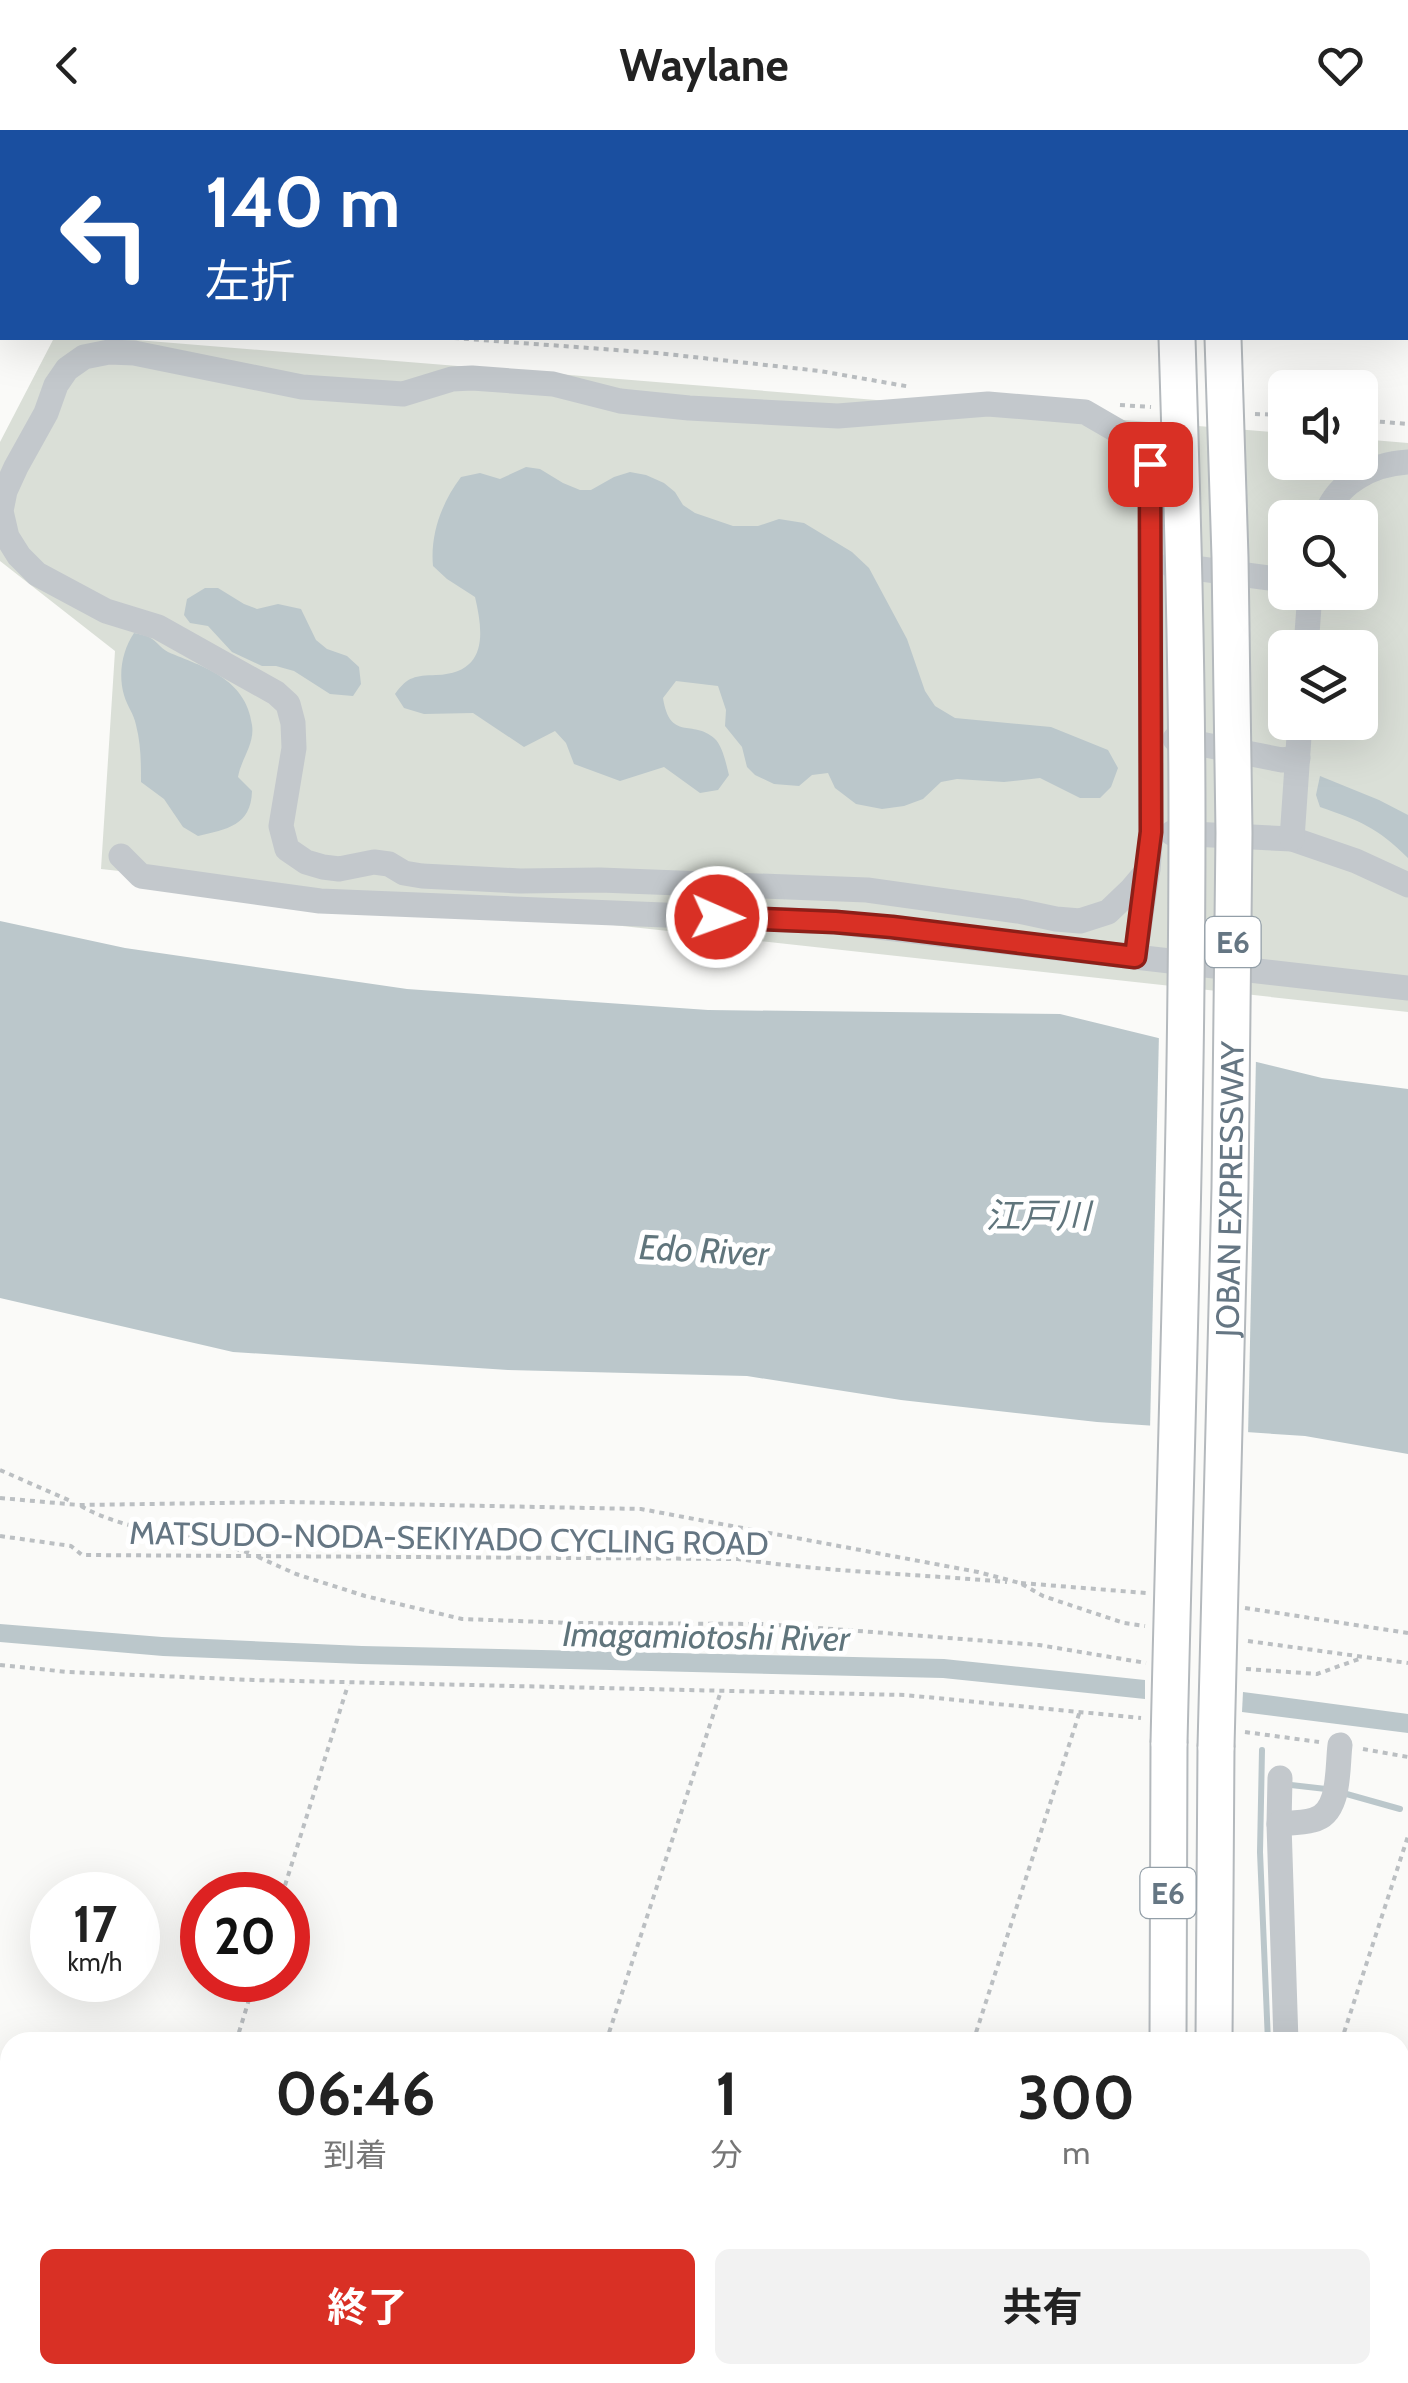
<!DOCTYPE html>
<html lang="ja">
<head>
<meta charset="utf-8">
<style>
  body { margin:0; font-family:Cabin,"Noto Sans JP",sans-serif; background:#f2f2f2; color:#222; height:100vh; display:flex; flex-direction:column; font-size:38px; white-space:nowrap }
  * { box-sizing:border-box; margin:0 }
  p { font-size:32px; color:#767676 }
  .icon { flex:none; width:55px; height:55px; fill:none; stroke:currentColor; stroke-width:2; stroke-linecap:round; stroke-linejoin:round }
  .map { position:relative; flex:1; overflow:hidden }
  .drawer { position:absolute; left:0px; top:1902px; width:1410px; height:352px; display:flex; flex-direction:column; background:#fff; border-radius:30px 30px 0 0; box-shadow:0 10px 40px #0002 }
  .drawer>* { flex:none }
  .banner { position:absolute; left:0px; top:0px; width:1410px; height:210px; box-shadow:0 10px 40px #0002; background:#1a4fa0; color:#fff; overflow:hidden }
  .controls { position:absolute; left:1268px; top:240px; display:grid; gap:20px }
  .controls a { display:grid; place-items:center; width:110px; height:110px; border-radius:15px; background:#fff; box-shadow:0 10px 40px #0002; font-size:50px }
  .speed { position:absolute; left:30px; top:1742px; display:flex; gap:20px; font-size:50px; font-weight:700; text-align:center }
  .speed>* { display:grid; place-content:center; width:130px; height:130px; border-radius:50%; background:#fff; box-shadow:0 10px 40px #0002; line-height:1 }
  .speed small { font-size:25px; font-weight:400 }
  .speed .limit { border:15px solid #d22; background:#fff; color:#111 }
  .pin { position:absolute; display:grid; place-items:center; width:85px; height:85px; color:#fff; margin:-42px; border-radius:20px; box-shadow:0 5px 15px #0006 }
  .me { position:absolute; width:110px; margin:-55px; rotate:92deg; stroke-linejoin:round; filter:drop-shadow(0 0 8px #0008) }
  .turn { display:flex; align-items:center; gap:35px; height:210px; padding:0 40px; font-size:45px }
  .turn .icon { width:130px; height:130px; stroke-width:2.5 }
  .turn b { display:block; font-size:70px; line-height:85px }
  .eta { display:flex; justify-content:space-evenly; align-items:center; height:170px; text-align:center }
  .eta b { font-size:60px; font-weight:700; line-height:70px }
  .button { display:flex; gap:20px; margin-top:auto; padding:20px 40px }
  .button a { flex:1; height:115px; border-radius:15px; background:#d93025; color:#fff; font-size:40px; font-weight:700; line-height:115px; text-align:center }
  .button a+a { background:#f2f2f2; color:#222 }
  header { display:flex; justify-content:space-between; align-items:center; height:130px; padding:0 40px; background:#fff; font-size:45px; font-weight:700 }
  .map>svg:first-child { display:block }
  .green { fill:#dadfd7; fill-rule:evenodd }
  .water { fill:#bbc7cb }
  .pier { fill:#fafaf8 }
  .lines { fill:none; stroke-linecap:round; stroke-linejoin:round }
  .stream { stroke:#bbc7cb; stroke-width:6 }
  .highway-casing { stroke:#b4b9bd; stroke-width:39 }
  .path { stroke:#bbbfc2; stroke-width:4; stroke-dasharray:5 5; stroke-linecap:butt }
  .minor { stroke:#c3c8cc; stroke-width:25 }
  .highway { stroke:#fff; stroke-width:35 }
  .highway-bridge-casing { stroke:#b4b9bd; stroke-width:39; stroke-linecap:butt }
  .highway-bridge { stroke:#fff; stroke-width:35 }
  .route-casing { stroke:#8d1f18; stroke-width:25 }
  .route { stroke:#d93025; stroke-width:18 }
  .labels { text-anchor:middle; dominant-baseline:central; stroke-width:10; stroke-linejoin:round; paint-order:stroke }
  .shield { fill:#fff; stroke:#939fa8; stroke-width:2.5 }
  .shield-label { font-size:30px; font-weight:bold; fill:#657683 }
  .street-label { font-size:32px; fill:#657683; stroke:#fff }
  .water-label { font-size:35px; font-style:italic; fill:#60757c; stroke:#fff }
</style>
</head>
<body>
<header><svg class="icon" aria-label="back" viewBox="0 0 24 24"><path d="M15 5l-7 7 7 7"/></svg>Waylane<svg class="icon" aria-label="heart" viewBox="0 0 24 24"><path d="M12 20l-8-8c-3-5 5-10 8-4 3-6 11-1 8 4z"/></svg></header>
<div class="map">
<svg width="1408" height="2253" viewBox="0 0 1408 2253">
  <rect width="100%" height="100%" fill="#fafaf8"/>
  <!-- green -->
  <path class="green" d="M 54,208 L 112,208 L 1285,303 L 1285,332 L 1360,332 L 1360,309 L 1408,313 L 1408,882 L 101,739 L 115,521 L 0,431 L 0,312 ZM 1285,388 L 1360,388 L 1360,462 L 1285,462 ZM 1285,518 L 1360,518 L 1360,592 L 1285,592 Z"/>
  <!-- water -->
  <g class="water">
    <path d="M 526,337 L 540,339 L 563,353 L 580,360 L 591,360 L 614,347 L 630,342 L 646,345 L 664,353 L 675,362 L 683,375 L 695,383 L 733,396 L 758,396 L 779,389 L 804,393 L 852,422 L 869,438 L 907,509 L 925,561 L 935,576 L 955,588 L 1051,597 L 1108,620 L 1118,638 L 1111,657 L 1100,668 L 1080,668 L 1040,648 L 1004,652 L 957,649 L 941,652 L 923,669 L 904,676 L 882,679 L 856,674 L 835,658 L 828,643 L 812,645 L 799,656 L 774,654 L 755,645 L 747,637 L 742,617 L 725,596 L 726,580 L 718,556 L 676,551 L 663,568 C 670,612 693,589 714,608 C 723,616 726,634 729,645 L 718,660 L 700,663 L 664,637 L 620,651 L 574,634 L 566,613 L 555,601 L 524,617 L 473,583 L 424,584 L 404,578 L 395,564 C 408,546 415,546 436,545 C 487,543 484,505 475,467 L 447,449 L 433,436 C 430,404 442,372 461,347 L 480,343 L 500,349 Z"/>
    <polygon points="205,458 218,458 244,474 257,479 278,474 301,479 316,510 327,519 347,526 359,537 361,554 353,566 330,564 294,541 276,536 262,536 232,522 208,496 190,493 184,485 187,469"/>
    <path d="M 134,503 C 139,504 145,505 149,507 C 157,511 160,518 168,522 C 203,537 246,548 252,595 C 255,614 241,629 238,647 L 252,661 C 251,696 227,699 198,706 L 183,697 L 164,669 L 141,652 C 141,633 141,614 136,595 C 134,584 127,576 124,565 C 118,544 122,521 134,503 Z"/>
    <path d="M 1320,646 L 1379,670 L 1408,685 L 1408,728 C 1377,697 1360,691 1320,677 L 1316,665 Z"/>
    <polygon points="0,791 125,818 407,859 708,880 1060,884 1322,948 1408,959 1408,1324 1305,1306 1097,1292 901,1270 747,1246 508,1240 233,1222 0,1168"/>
    <polygon points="0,1494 162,1507 362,1516 944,1529 1145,1550 1145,1569 943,1548 361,1534 163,1526 0,1512"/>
    <polygon points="1243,1562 1408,1584 1408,1603 1242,1582"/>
    <polygon points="0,2166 10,2169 10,2245 108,2245 105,2253 0,2253"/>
  </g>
  <!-- pier -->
  <polygon class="pier" points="1159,903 1256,927 1248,1307 1150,1300"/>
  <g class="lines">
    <!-- stream -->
    <g class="stream">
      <polyline points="1262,1620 1260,1722 1268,1912"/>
      <polyline points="1291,1655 1326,1659"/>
      <polyline points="1343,1663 1400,1679"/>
      <polyline points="0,2095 10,2098"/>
      <polyline points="468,2245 492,2253"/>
    </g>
    <!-- highway casing -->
    <g class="highway-casing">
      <g id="highway">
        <polyline points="1165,0 1165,2"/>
        <polyline points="1213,0 1213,2"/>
        <polyline points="1168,1912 1169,1613"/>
        <polyline points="1214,1912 1216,1617"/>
        <polyline points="1168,2245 1168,2253"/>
        <polyline points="1214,2245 1214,2253"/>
        <polyline points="1251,2245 1251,2253"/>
      </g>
    </g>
    <!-- path -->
    <g class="path">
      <polyline points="813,2 841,0"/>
      <polyline points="0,35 2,36"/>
      <polyline points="0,103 2,103"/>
      <polyline points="0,166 2,166"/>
      <polyline points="454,208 657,223 820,241 911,257"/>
      <polyline points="1120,275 1151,277"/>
      <polyline points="1255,284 1285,285"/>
      <polyline points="1360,290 1408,294"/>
      <polyline points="0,1340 73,1372"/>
      <polyline points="0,1368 79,1375 287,1372 641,1379 978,1442 1020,1453 1043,1466 1124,1493 1145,1496"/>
      <path d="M 81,1376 C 132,1405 195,1403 249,1423"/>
      <path d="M 0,1406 L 71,1416 L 82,1425 L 738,1429 C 827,1442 917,1444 1007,1452"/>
      <polyline points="258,1427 296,1444 365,1466 462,1489 573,1493 763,1494 846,1500 1039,1515 1146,1533"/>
      <polyline points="1021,1453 1146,1463"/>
      <polyline points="1245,1478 1408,1503"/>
      <polyline points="1248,1511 1408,1533"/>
      <polyline points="0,1535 68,1542 253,1550 905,1565 1141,1588"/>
      <polyline points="1246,1539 1317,1544 1359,1529"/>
      <polyline points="1245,1602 1319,1612"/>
      <polyline points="1363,1619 1408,1627"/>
      <polyline points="282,1765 348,1555"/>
      <polyline points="236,1912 255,1850"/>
      <polyline points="606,1912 721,1561"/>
      <polyline points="973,1912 1080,1581"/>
      <polyline points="1341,1912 1408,1706"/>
      <polyline points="127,2253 129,2245"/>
      <polyline points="494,2253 497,2245"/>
      <polyline points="863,2253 866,2245"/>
    </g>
    <!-- minor -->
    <g class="minor">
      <polyline points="1255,0 1294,2"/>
      <polyline points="1373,2 1374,0"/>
      <polygon points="109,222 134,223 302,257 403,264 452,249 472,248 553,254 620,271 689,278 838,286 988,274 1085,282 1135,311 1151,334 1151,702 1148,740 1131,760 1108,782 1080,791 1056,789 1018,781 867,760 600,750 520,751 422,746 404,743 389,734 374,732 339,739 323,737 306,732 287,719 281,696 294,618 293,593 288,574 276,563 158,497 106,481 37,444 19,426 7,407 1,381 5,361 16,337 46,283 56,255 67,239 84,227"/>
      <path d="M 1325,388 C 1336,352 1373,334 1408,332"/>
      <polyline points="1171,435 1285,450"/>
      <polyline points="1306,518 1310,462"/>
      <polyline points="1175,609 1282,630 1298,628"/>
      <polyline points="1172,703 1292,709 1356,731 1408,755"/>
      <polyline points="1292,709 1300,592"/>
      <polyline points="121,726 141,746 320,771 835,792 1135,827"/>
      <polyline points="1147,743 1135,827 1408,858"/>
      <polyline points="1279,1694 1280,1648"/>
      <path d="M 1286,1912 L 1279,1694 C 1290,1693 1302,1693 1313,1690 C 1341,1684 1337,1638 1340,1615"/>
      <polyline points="0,2113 10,2116"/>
      <polyline points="408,2245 433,2253"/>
      <polyline points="1279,2245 1280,2253"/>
      <polyline points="294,2253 296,2245"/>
      <polyline points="1123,2253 1123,2245"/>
    </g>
    <!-- highway -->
    <use href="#highway" class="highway"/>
    <!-- highway-bridge casing -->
    <g class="highway-bridge-casing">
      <g id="highway-bridge">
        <path d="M 1169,1613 C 1176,1306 1187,999 1187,691 C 1187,530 1182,369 1177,208"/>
        <path id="s1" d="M 1216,1617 L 1230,1058 L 1234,703 L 1230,427 L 1223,208"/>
      </g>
    </g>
    <!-- highway-bridge -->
    <use href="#highway-bridge" class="highway-bridge"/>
  </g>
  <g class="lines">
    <!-- route casing -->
    <g class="route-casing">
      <polyline id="route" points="717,787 835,792 892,797 1135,827 1151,702 1150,334"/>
    </g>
    <!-- route -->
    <use href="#route" class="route"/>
  </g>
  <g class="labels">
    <!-- shield labels -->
    <g class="shield">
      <rect x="1205.5" y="787" width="55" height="50" rx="8"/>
      <rect x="1140.5" y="1738" width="55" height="50" rx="8"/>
    </g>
    <g class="shield-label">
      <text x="1233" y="812">E6</text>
      <text x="1168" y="1763">E6</text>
    </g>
    <!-- street labels -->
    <g class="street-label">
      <text stroke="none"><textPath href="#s1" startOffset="558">JOBAN EXPRESSWAY</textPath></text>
      <text transform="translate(449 1408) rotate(1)">MATSUDO-NODA-SEKIYADO CYCLING ROAD</text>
    </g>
    <!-- water labels -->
    <g class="water-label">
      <text x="1038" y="1085">江戸川</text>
      <text transform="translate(704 1120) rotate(3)">Edo River</text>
      <text transform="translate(706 1506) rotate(1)">Imagamiotoshi River</text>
    </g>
  </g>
</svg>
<div class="controls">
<a><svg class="icon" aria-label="sound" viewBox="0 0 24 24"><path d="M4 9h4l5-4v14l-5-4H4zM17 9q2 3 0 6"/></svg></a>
<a><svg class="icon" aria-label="search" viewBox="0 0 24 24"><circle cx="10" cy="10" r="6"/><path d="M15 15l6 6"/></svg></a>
<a><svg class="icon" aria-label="layers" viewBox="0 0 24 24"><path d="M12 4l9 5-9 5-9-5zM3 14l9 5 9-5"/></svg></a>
</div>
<div class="speed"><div>17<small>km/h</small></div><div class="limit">20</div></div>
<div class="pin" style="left:1150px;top:334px;background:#d93025"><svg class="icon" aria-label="arrive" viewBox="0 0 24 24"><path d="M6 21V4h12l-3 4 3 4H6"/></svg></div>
<svg class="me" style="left:717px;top:787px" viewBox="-20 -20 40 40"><circle r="17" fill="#d93025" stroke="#fff" stroke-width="3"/><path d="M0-11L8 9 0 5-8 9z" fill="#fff"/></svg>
<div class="banner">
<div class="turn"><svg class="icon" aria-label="left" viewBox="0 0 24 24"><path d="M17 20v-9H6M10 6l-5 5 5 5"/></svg><div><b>140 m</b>左折</div></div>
</div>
<section class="drawer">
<div class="eta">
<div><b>06:46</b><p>到着</p></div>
<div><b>1</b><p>分</p></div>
<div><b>300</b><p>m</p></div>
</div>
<div class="button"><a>終了</a><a>共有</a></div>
</section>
</div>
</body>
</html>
